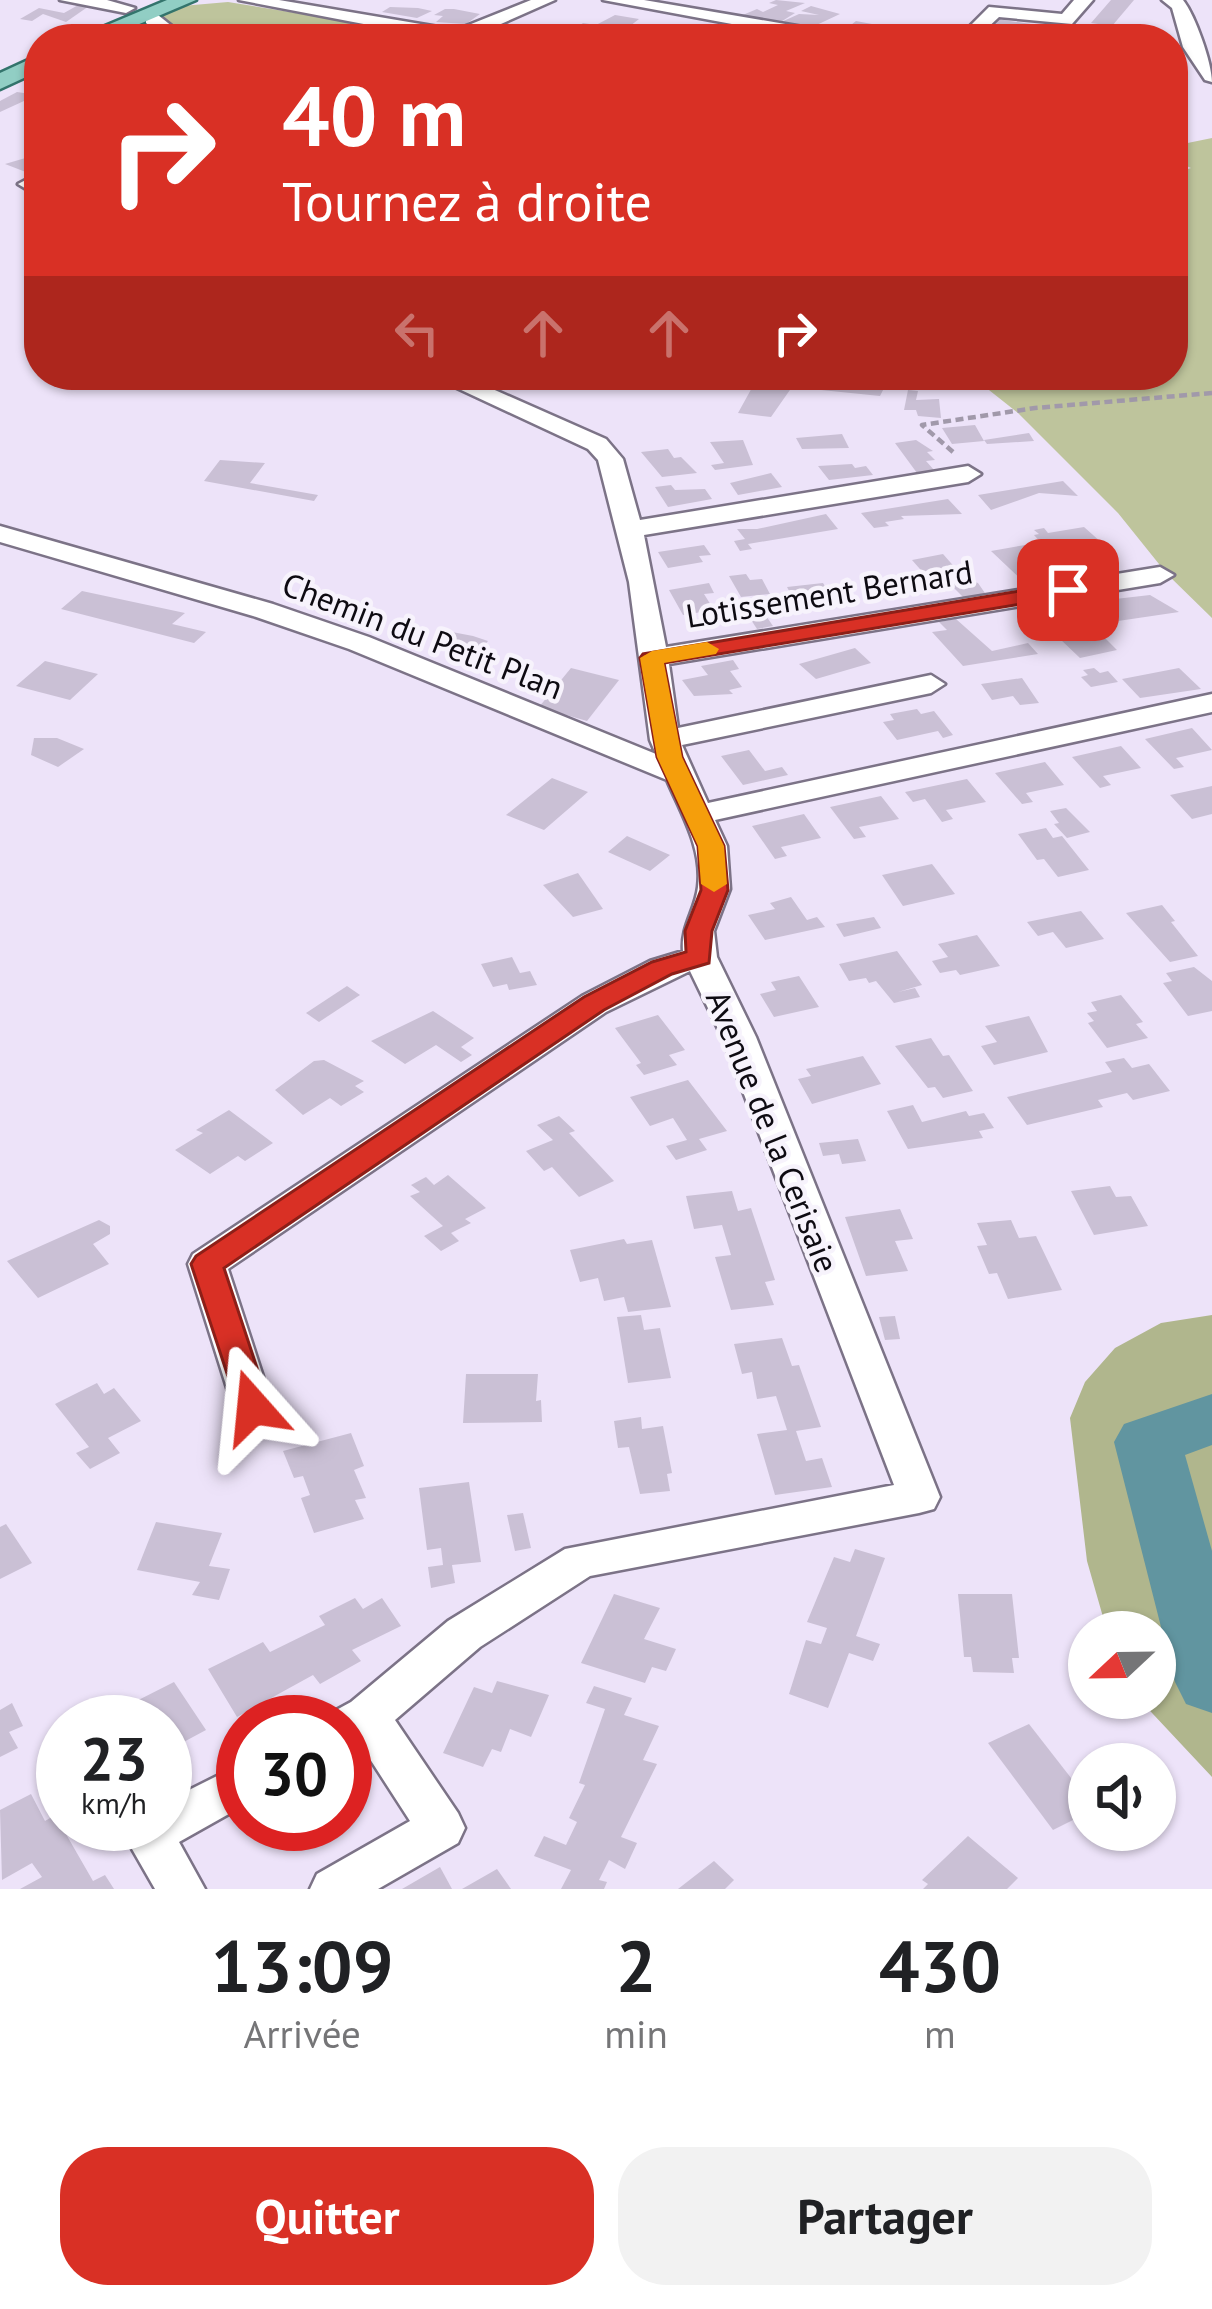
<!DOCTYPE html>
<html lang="fr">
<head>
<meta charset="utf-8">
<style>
  body { margin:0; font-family:"PT Sans",sans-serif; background:#f2f2f2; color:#202124; height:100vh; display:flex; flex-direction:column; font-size:45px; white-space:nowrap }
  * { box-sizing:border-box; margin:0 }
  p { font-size:39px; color:#757577 }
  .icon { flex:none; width:66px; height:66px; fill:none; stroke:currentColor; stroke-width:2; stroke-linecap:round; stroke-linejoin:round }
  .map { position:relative; height:1889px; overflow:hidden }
  .drawer { display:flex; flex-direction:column; background:#fff; flex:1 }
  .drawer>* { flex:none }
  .top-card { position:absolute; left:24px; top:24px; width:1164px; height:366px; border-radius:48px; box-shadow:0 3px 9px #0004; background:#d93025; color:#fff; overflow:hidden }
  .needle { width:78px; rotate:248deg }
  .buttons { position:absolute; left:1068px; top:1611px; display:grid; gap:24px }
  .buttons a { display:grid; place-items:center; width:108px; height:108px; border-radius:50%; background:#fff; box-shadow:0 3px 9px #0004; font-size:60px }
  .speed { position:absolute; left:36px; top:1695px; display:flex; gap:24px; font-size:60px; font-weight:700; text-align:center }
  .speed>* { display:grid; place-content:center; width:156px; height:156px; border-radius:50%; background:#fff; box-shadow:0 3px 9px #0004; line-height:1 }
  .speed small { font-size:30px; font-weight:400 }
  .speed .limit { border:18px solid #d22; background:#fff; color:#111 }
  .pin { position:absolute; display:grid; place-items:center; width:102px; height:102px; color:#fff; margin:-51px; border-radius:24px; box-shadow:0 6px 18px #0006 }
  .me { position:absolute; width:132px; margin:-66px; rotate:342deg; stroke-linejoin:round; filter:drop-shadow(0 0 9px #0008) }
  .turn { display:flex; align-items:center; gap:42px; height:252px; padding:0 60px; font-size:54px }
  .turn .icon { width:156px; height:156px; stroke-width:2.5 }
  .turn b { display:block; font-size:84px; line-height:102px }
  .lanes { display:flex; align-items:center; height:114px; padding:0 60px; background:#0003; justify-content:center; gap:60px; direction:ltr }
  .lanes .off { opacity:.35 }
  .eta { display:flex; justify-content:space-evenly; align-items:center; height:204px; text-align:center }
  .eta b { font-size:72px; font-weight:600; line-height:84px }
  .button { display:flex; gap:24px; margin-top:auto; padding:24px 60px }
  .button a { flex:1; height:138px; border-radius:48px; background:#d93025; color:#fff; font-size:48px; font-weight:600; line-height:138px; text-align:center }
  .button a+a { background:#f2f2f2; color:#202124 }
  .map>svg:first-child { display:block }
  .green { fill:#bec49c }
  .forest { fill:#b0b68d }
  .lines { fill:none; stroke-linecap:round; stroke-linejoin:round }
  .river { fill:#6195a0; fill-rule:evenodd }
  .building { fill:#cac0d5 }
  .minor-casing { stroke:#7c7387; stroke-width:5 }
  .major-casing { stroke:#33746c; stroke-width:5 }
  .path { stroke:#a199aa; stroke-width:4.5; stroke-dasharray:8 4.5; stroke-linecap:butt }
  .minor { fill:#fff; fill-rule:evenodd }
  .major { fill:#91cec4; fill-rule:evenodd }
  .route { fill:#d93025; stroke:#8d1f18; stroke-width:3 }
  .slow { fill:#f59e0b }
  .labels { text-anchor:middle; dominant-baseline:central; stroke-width:9; stroke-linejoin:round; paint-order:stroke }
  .street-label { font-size:33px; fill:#0e0b12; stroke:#f7f3fc }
</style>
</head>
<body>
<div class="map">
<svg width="1212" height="1889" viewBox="0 0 1212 1889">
  <rect width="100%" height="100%" fill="#ede3f9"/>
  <!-- green -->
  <g class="green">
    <polygon points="228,2 352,22 322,39 191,39 158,16 182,6"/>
    <polygon points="1212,138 1212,618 1167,574 1118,513 1018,413 970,375 1173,375 1173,174 1191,168 1173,160 1173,146"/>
  </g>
  <!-- forest -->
  <polygon class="forest" points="1212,1315 1212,1777 1138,1698 1155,1698 1155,1632 1107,1631 1087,1561 1070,1418 1085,1382 1115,1348 1161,1323"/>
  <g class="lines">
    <!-- river -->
    <polygon class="river" points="1212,1394 1212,1445 1185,1455 1212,1551 1212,1713 1186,1704 1175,1682 1114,1442 1124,1424"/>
  </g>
  <!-- building -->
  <g class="building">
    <polygon points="776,0 805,3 786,11 795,13 779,23 799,14 819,15 801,11 811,6 840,14 808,29 738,17 757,9 763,12 778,5 769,3"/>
    <polygon points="1111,0 1134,0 1112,26 1091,23"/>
    <polygon points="80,4 89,6 66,22 43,14 32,21 20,19 39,8 64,13"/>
    <polygon points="390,7 418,8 432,11 417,18 382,12"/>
    <polygon points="445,9 454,9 480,14 466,24 436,22 443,16 434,15"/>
    <polygon points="615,15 639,19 621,33 575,29 583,23 596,25"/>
    <polygon points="997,19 1084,32 1078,38 1040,36 991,26"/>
    <polygon points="856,21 893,28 883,35 846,29"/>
    <polygon points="17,92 37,95 0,112 0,101"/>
    <polygon points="39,154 39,171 31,174 5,164"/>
    <polygon points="759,375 796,379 798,375 844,375 887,382 880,396 792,387 771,417 738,413"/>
    <polygon points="908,390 918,391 916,400 939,399 941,418 918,416 916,410 904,410"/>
    <polygon points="975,425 984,441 952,444 942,428"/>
    <polygon points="1029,433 1034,441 987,444 984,440"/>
    <polygon points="842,434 849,448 802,449 796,438"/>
    <polygon points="743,440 753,465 715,470 711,465 724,463 710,442"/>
    <polygon points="916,440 933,451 927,452 935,460 926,461 934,470 917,473 895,443"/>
    <polygon points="668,449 674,458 681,457 697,473 662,477 641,452"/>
    <polygon points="220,460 265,463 250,483 318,495 314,501 204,481"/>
    <polygon points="852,464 855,468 866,466 873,475 829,480 818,466"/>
    <polygon points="771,473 782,487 738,495 730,483"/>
    <polygon points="1063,481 1078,496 1039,493 991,510 978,495"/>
    <polygon points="671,485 675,490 705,489 712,499 668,507 655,487"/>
    <polygon points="948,499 962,514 901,516 904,519 885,522 889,526 874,528 861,513"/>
    <polygon points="826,514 838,529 748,544 752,549 740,551 734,541 745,539 737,529 757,529"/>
    <polygon points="1084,527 1111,551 1100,553 1109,562 1081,567 1063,548 1054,542 1042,544 1034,535 1039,534 1034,530 1044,528 1048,533"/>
    <polygon points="704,545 711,555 699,556 703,562 668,568 658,552"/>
    <polygon points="1025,545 1043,565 1059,562 1067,571 1035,577 1039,582 1026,584 991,551"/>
    <polygon points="943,554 965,579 978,583 987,596 966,600 948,582 934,585 912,560"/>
    <polygon points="746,574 750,580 762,579 770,594 741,597 729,576"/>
    <polygon points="709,583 714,593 704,594 714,610 683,615 669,590"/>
    <polygon points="823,583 830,594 841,593 847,603 798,608 787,587"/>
    <polygon points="82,591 185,613 172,624 206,632 194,643 61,609"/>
    <polygon points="1150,595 1179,612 1118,621 1098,601"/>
    <polygon points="760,607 773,626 757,629 744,609"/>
    <polygon points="956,619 992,651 1028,643 1038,654 963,666 932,632 947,630 939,622"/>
    <polygon points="452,632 473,636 488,641 476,655 438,647"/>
    <polygon points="1071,635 1086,641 1104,637 1117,650 1080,658 1059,638"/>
    <polygon points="855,648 871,663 816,679 799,664"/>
    <polygon points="733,660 739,669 730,671 742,687 729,690 733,694 694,696 682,680 708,675 701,666"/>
    <polygon points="45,661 98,674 70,700 16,686"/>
    <polygon points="571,668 619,680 587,721 539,707"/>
    <polygon points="1094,668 1100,673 1108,671 1118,682 1091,687 1081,677 1088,675 1083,670"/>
    <polygon points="1179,668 1201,689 1140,698 1122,679"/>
    <polygon points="1022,678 1039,703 1020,705 1013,696 992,700 981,684"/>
    <polygon points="917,709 921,714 934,711 953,735 943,738 938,731 897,740 883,722 894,720 890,714"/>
    <polygon points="1192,728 1212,750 1176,758 1184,767 1174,769 1145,739"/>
    <polygon points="34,738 57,738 84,749 58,767 31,755"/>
    <polygon points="1121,746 1141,768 1103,776 1111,785 1100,788 1072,757"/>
    <polygon points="749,750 765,771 782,767 788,775 743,785 721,756"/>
    <polygon points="1045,762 1064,785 1026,793 1033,802 1022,804 995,773"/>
    <polygon points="552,778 588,792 544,830 506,815"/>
    <polygon points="967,779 986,802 946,810 953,819 942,822 925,799 913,802 905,792"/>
    <polygon points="1212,786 1212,814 1192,819 1170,795"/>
    <polygon points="881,796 899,819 859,827 866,837 854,839 830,807"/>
    <polygon points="1066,808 1090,832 1067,838 1054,824 1059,823 1050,811"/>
    <polygon points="804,814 821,838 781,847 787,856 775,859 752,826"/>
    <polygon points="1046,828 1053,838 1062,836 1089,870 1058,877 1044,859 1037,860 1018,834"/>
    <polygon points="627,836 670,855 650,871 608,852"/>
    <polygon points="932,864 955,894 903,906 882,875"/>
    <polygon points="578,873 603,909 573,917 543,885"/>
    <polygon points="791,897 807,920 817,917 825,927 765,940 748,915 775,909 770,903"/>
    <polygon points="1162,905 1175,921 1171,922 1198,956 1170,962 1126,913"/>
    <polygon points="1081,911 1104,939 1066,948 1053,932 1038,936 1027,922"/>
    <polygon points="874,917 881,928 844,937 836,924"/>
    <polygon points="977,935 1000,966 960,975 956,970 940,973 932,961 948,957 938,944"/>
    <polygon points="897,951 922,985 898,992 915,988 920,997 894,1003 876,981 869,983 866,978 849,981 839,964"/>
    <polygon points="512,957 520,973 530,971 537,985 509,990 507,984 493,987 481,964"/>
    <polygon points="1194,967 1212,981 1212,1011 1188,1016 1163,983 1172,981 1166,973"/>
    <polygon points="799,976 819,1007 774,1017 760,994 776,990 771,982"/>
    <polygon points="347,986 360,995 319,1022 306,1013"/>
    <polygon points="1121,995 1143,1022 1136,1024 1148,1038 1107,1048 1088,1023 1094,1021 1087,1013 1097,1011 1091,1002"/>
    <polygon points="433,1011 474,1038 461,1047 472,1055 461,1062 436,1045 405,1064 371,1041"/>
    <polygon points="658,1015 685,1050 669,1055 677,1065 644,1075 636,1065 641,1063 615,1028"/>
    <polygon points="1029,1016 1048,1052 994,1065 981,1046 997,1042 985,1026"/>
    <polygon points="931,1038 943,1056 949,1055 973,1091 943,1098 935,1087 928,1088 895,1046"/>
    <polygon points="863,1056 881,1084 812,1104 798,1079 811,1076 806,1069"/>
    <polygon points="1124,1058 1132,1068 1149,1064 1170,1091 1133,1100 1127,1093 1098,1100 1103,1107 1027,1125 1007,1097 1112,1072 1105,1062"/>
    <polygon points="324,1060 364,1081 355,1086 364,1092 341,1106 330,1098 303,1115 275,1090 314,1061"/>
    <polygon points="688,1080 727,1131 699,1139 707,1150 676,1160 666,1146 687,1140 673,1118 650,1126 630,1097"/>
    <polygon points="913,1105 922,1122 966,1111 969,1116 984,1113 994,1128 979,1131 983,1138 908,1149 887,1111"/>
    <polygon points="229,1110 273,1143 245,1161 238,1156 210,1174 175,1150 203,1133 196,1130"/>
    <polygon points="559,1116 575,1131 569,1133 614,1181 579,1197 552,1167 544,1171 526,1151 553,1140 537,1125"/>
    <polygon points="858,1139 866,1161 842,1164 839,1154 823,1156 819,1143"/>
    <polygon points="448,1175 486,1208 465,1219 471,1223 451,1233 459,1241 441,1251 424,1236 443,1226 410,1196 420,1192 411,1185 426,1177 434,1185"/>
    <polygon points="1110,1186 1116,1197 1131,1196 1148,1226 1094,1235 1071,1191"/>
    <polygon points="732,1191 738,1211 751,1208 775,1280 765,1282 774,1305 731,1310 715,1257 731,1255 722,1225 694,1229 686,1196"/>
    <polygon points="900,1209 913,1239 895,1241 908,1271 866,1276 845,1217"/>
    <polygon points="99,1220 110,1226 110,1234 93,1244 109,1264 38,1298 7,1261"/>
    <polygon points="1011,1220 1019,1238 1036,1236 1062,1290 1008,1299 997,1273 989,1274 977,1246 987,1245 977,1223"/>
    <polygon points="624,1239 627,1244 652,1240 671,1307 628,1312 624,1297 604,1301 598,1278 580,1282 570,1250"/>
    <polygon points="641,1315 644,1330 660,1328 671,1378 628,1383 617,1317"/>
    <polygon points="895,1316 900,1339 885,1340 879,1317"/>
    <polygon points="782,1338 792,1366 799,1365 821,1427 796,1431 806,1461 822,1458 832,1487 775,1495 757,1434 787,1430 776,1396 757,1399 752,1372 742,1374 734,1344"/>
    <polygon points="466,1374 538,1374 536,1401 541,1400 542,1422 463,1423"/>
    <polygon points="97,1383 104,1394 114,1388 141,1421 108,1438 120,1453 90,1469 76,1453 89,1447 55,1404"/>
    <polygon points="641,1417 642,1429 663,1426 672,1473 667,1474 670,1491 640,1494 629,1447 618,1448 614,1421"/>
    <polygon points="351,1433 364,1466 354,1470 366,1498 355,1500 364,1519 314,1533 301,1498 310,1495 303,1476 294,1478 283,1451"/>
    <polygon points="469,1482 481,1562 452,1565 455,1583 431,1588 428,1567 443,1565 441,1548 427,1550 419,1488"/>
    <polygon points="523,1513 531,1548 515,1551 507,1515"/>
    <polygon points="156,1522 222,1533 209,1566 230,1569 219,1600 192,1595 200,1582 137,1570"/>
    <polygon points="6,1524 32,1563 0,1579 0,1527"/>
    <polygon points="855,1549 885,1558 856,1636 880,1644 873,1661 849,1653 828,1708 789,1694 806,1640 821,1644 827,1628 807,1622 834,1557 850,1562"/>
    <polygon points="614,1594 660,1608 644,1639 676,1649 666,1671 652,1667 645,1683 581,1663"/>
    <polygon points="958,1594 1012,1594 1019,1658 1012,1658 1014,1673 973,1672 971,1657 964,1657"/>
    <polygon points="355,1598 363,1609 382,1598 401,1626 352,1650 361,1661 320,1684 313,1675 237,1717 208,1669 263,1642 270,1652 325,1625 319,1616"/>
    <polygon points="497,1681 549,1695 531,1737 510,1729 501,1752 492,1749 483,1767 443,1753 474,1687 492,1693"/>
    <polygon points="174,1682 206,1730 165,1752 165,1722 95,1722"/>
    <polygon points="594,1686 632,1698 624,1715 659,1726 643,1760 657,1764 621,1837 637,1843 625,1869 609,1860 599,1880 607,1882 604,1889 561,1889 571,1870 534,1856 544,1836 566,1845 577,1822 569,1818 585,1785 579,1783 605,1709 586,1703"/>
    <polygon points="12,1703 23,1726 9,1732 18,1748 0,1757 0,1710"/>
    <polygon points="1029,1724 1089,1801 1089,1812 1053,1830 988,1743"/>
    <polygon points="31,1794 45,1821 55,1815 93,1881 105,1875 114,1889 20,1889 42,1877 32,1863 2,1880 0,1810"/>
    <polygon points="968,1836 1018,1878 1007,1889 923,1889 928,1884 922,1880"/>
    <polygon points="714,1861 734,1880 725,1889 678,1889"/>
    <polygon points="440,1867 452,1889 402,1889"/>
    <polygon points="497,1869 511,1889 462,1889"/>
  </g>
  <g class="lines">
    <!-- minor casing -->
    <g class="minor-casing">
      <g id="minor">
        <polygon points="60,0 107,0 135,8 126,13"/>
        <polygon points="239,0 279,0 456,30 531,0 555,0 467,39 442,39"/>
        <polygon points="603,0 644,0 844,34 853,39 812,39"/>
        <polygon points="1074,0 1093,0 1072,24 999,17 980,35 965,31 989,7 1062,14"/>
        <path d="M 1162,0 L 1183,0 C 1195,15 1212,63 1212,82 L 1205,80 L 1183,47 L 1172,8 Z"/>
        <polygon points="146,15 158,15 188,39 167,39 146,23"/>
        <polygon points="39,173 39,187 28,190 18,184"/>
        <path d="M 429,375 L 461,375 L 606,439 L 623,459 L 640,520 L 968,466 L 981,474 L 968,482 L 644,535 L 666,647 L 1160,567 L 1174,575 L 1160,583 L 669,664 L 678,728 L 931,675 L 945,684 L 931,693 L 682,745 L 708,803 L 1212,694 L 1212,712 L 715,820 L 727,846 L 730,889 L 714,931 L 717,957 L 756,1037 L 940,1497 L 934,1509 L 919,1513 L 590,1576 L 480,1647 L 395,1720 L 458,1813 L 465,1828 L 458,1843 L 378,1889 L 310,1889 L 317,1874 L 410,1821 L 359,1742 L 345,1747 L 345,1722 L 325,1722 L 329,1714 L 351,1702 L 448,1621 L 565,1549 L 894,1485 L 722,1037 L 690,971 L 606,1012 L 228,1269 L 273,1407 L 267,1418 L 253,1422 L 239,1418 L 233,1407 L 188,1264 L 193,1254 L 582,996 L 650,961 L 683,951 C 681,926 695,911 698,887 C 703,849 681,813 667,780 L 349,649 L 253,616 L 0,542 L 0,526 L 273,604 L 369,637 L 656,754 L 650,740 L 629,582 L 598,460 L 588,449 Z"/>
        <polygon points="243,1763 243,1806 179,1842 205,1889 155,1889 124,1835 129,1824 165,1824 165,1802"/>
      </g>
    </g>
    <!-- major casing -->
    <g class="major-casing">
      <g id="major">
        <polygon points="167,0 196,0 104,39 74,39"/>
        <polygon points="39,55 39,71 0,89 0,73"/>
      </g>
    </g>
    <!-- path -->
    <polyline class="path" points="953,452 922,425 1035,408 1212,393"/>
    <!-- minor -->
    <use href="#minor" class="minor"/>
    <!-- major -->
    <use href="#major" class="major"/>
  </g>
  <!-- route -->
  <polygon class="route" points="1068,583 1079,590 1076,595 664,663 682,757 724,846 728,890 712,931 709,963 672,974 604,1010 224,1268 270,1407 265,1416 253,1419 241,1416 191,1264 196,1256 584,997 652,962 686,952 685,931 701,890 698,846 657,757 640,658 643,654"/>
  <!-- slow -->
  <polygon class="slow" points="707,642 719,649 716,654 664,663 682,757 724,846 727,884 714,892 701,884 698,846 657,757 640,658 652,651"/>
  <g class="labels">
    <!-- street labels -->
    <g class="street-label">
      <text transform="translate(829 593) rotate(-9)">Lotissement Bernard</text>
      <text transform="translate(423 635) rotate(21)">Chemin du Petit Plan</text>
      <text transform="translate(773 1131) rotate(68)">Avenue de la Cerisaie</text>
    </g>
  </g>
</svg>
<div class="buttons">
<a><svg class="needle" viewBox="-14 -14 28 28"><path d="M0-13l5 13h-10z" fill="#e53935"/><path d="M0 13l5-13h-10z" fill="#757577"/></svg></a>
<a><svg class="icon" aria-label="sound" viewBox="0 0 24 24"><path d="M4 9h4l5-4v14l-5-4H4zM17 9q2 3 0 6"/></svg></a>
</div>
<div class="speed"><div>23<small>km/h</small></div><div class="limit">30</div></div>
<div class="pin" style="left:1068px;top:590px;background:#d93025"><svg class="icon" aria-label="arrive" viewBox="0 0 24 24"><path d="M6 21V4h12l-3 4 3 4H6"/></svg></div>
<svg class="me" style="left:253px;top:1407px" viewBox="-20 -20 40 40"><path d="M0-17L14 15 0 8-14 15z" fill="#d93025" stroke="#fff" stroke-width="4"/></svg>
<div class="top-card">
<div class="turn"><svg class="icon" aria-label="right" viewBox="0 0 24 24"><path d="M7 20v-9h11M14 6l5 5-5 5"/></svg><div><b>40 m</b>Tournez à droite</div></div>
<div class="lanes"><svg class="icon off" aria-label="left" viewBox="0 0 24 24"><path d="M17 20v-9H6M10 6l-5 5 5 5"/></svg><svg class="icon off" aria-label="ahead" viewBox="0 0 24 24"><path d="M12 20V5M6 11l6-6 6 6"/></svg><svg class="icon off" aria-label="ahead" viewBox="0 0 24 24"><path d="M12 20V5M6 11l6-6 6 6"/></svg><svg class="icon" aria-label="right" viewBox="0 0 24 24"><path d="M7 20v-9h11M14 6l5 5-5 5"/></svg></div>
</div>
</div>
<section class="drawer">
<div class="eta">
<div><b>13:09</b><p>Arrivée</p></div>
<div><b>2</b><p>min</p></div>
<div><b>430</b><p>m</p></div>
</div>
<div class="button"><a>Quitter</a><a>Partager</a></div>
</section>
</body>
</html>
